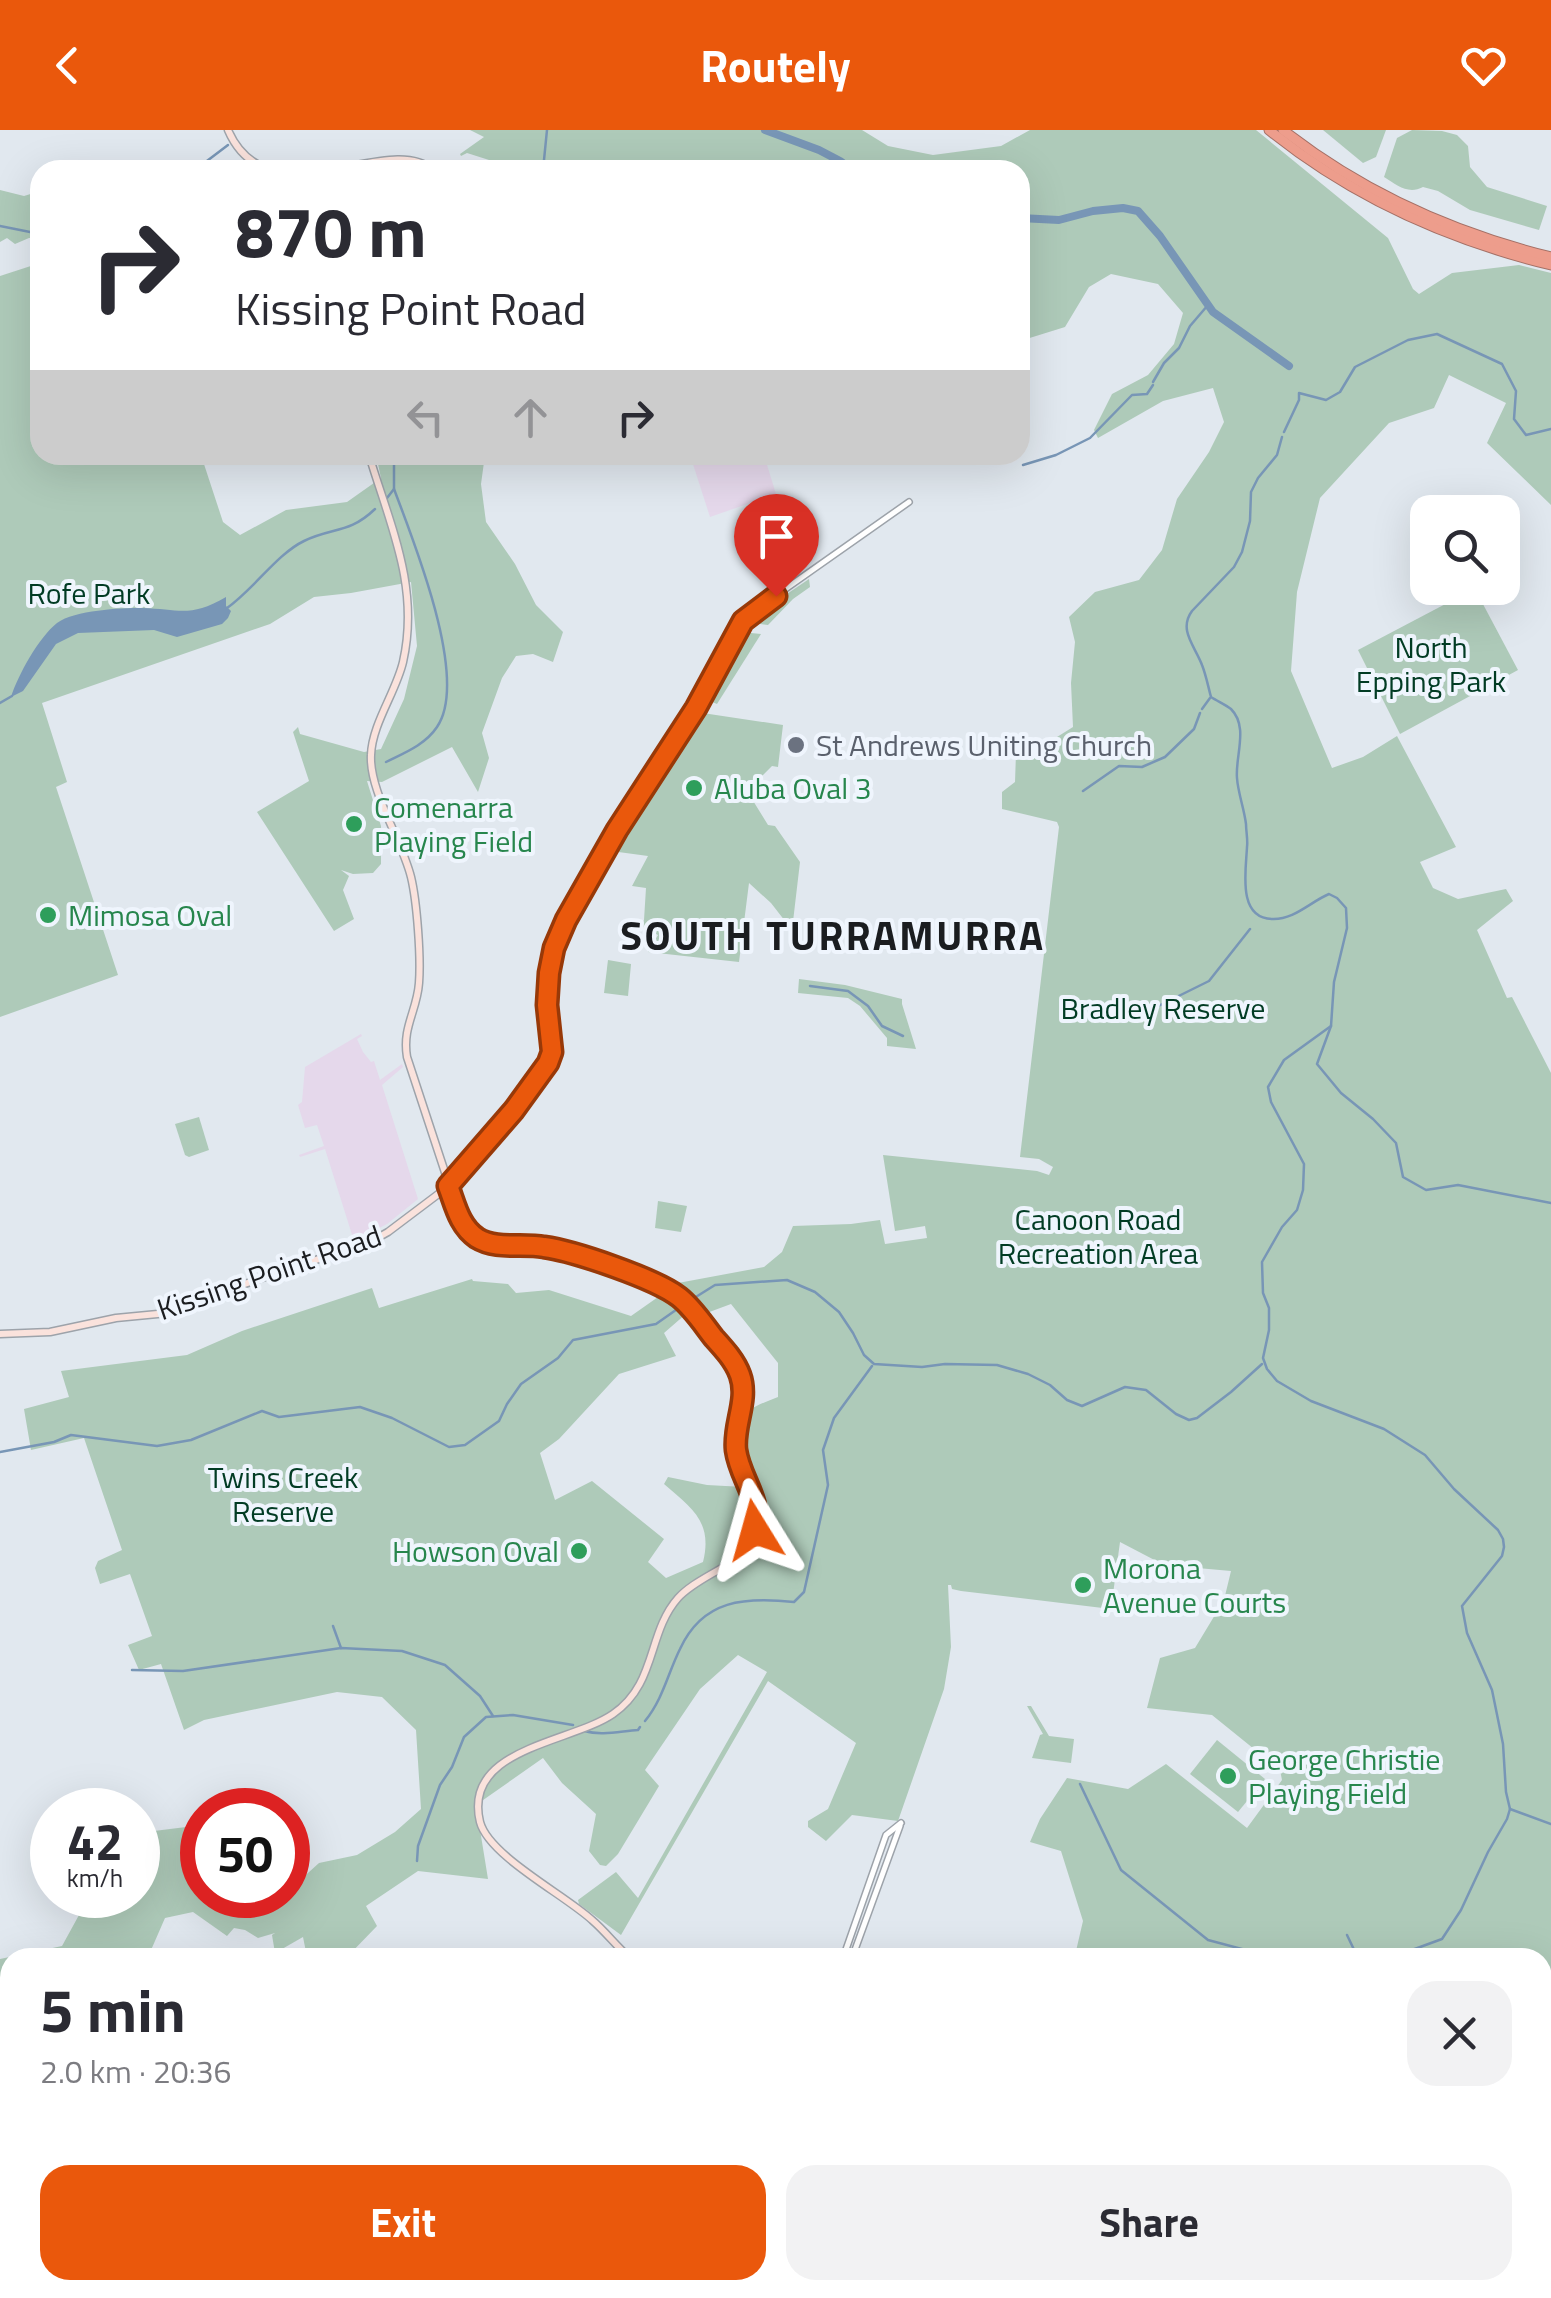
<!DOCTYPE html>
<html lang="en">
<head>
<meta charset="utf-8">
<style>
  body { margin:0; font-family:"Titillium Web",sans-serif; background:#f2f2f3; color:#2b2b33; height:100vh; display:flex; flex-direction:column; font-size:38px; white-space:nowrap }
  * { box-sizing:border-box; margin:0 }
  p { font-size:32px; color:#7c7c81 }
  .icon { flex:none; width:55px; height:55px; fill:none; stroke:currentColor; stroke-width:2; stroke-linecap:round; stroke-linejoin:round }
  .map { position:relative; flex:1; overflow:hidden }
  .drawer { position:absolute; left:0px; top:1818px; width:1552px; height:352px; display:flex; flex-direction:column; background:#fff; border-radius:30px 30px 0 0; box-shadow:0 10px 40px #0002 }
  .drawer>* { flex:none }
  .hud { position:absolute; left:30px; top:30px; width:1000px; height:305px; border-radius:30px; box-shadow:0 10px 40px #0002; background:#fff; color:#2b2b33; overflow:hidden }
  .fabs { position:absolute; left:1410px; top:365px; display:grid; gap:20px }
  .fabs a { display:grid; place-items:center; width:110px; height:110px; border-radius:20px; background:#fff; box-shadow:0 10px 40px #0002; font-size:50px }
  .speed { position:absolute; left:30px; top:1658px; display:flex; gap:20px; font-size:50px; font-weight:700; text-align:center }
  .speed>* { display:grid; place-content:center; width:130px; height:130px; border-radius:50%; background:#fff; box-shadow:0 10px 40px #0002; line-height:1 }
  .speed small { font-size:25px; font-weight:400 }
  .speed .limit { border:15px solid #d22; background:#fff; color:#111 }
  .pin { position:absolute; display:grid; place-items:center; width:85px; height:85px; color:#fff; margin:-102px -42px; border-radius:50% 50% 50% 0; rotate:-45deg; box-shadow:0 0 10px #0007 }
  .pin .icon { rotate:45deg }
  .me { position:absolute; width:110px; margin:-55px; rotate:352deg; stroke-linejoin:round; filter:drop-shadow(0 0 8px #0008) }
  .turn { display:flex; align-items:center; gap:35px; height:210px; padding:0 40px; font-size:45px }
  .turn .icon { width:130px; height:130px; stroke-width:2.5 }
  .turn b { display:block; font-size:70px; line-height:85px }
  .lanes { display:flex; align-items:center; height:95px; padding:0 40px; background:#0003; justify-content:center; gap:50px; direction:ltr }
  .lanes .off { opacity:.35 }
  .round { display:grid; place-items:center; flex:none; width:105px; height:105px; border-radius:30px; background:#f2f2f3 }
  .headline { display:flex; align-items:center; justify-content:space-between; height:170px; padding:0 40px }
  h1 { font-size:60px; font-weight:700; line-height:75px }
  .button { display:flex; gap:20px; margin-top:auto; padding:20px 40px }
  .button a { flex:1; height:115px; border-radius:30px; background:#ea580c; color:#fff; font-size:40px; font-weight:700; line-height:115px; text-align:center }
  .button a+a { background:#f2f2f3; color:#2b2b33 }
  header { display:flex; justify-content:space-between; align-items:center; height:130px; padding:0 40px; background:#ea580c; color:#fff; font-size:45px; font-weight:700 }
  .map>svg:first-child { display:block }
  .built { fill:#d3deec }
  .education { fill:#e5d8eb }
  .green { fill:#aecab9; fill-rule:evenodd }
  .water { fill:#7896b6 }
  .lines { fill:none; stroke-linecap:round; stroke-linejoin:round }
  .stream { stroke:#7896b6; stroke-width:2.5 }
  .river { stroke:#7896b6; stroke-width:8 }
  .tertiary-casing { stroke:#9da3aa; stroke-width:8 }
  .secondary-casing { stroke:#9da3aa; stroke-width:9 }
  .motorway-casing { stroke:#a47066; stroke-width:11 }
  .tertiary { stroke:#fff; stroke-width:5 }
  .secondary { stroke:#fae2dc; stroke-width:6 }
  .motorway { stroke:#ed9d8c; stroke-width:9 }
  .route-casing { stroke:#983908; stroke-width:25 }
  .route { stroke:#ea580c; stroke-width:18 }
  .worship-dot { fill:#6b7280; stroke:#eff5fd; stroke-width:4 }
  .leisure-dot { fill:#2e9e5b; stroke:#eff5fd; stroke-width:4 }
  .labels { text-anchor:middle; dominant-baseline:central; stroke-width:8; stroke-linejoin:round; paint-order:stroke }
  .park-label { font-size:30px; fill:#023c24; stroke:#eff5fd }
  .worship-label { font-size:30px; fill:#5b616d; stroke:#eff5fd; text-anchor:start }
  .leisure-label { font-size:30px; fill:#27864d; stroke:#eff5fd; text-anchor:start }
  .street-label { font-size:30px; fill:#1b1d20; stroke:#eff5fd }
  .district-label { font-size:40px; font-weight:bold; letter-spacing:2.5px; fill:#1b1d20; stroke:#eff5fd }
</style>
</head>
<body>
<header><svg class="icon" aria-label="back" viewBox="0 0 24 24"><path d="M15 5l-7 7 7 7"/></svg>Routely<svg class="icon" aria-label="heart" viewBox="0 0 24 24"><path d="M12 20l-8-8c-3-5 5-10 8-4 3-6 11-1 8 4z"/></svg></header>
<div class="map">
<svg width="1551" height="2168" viewBox="0 0 1551 2168">
  <rect width="100%" height="100%" fill="#e1e8ef"/>
  <!-- built -->
  <polygon class="built" points="529,2160 906,2160 905,2168 529,2168"/>
  <!-- education -->
  <g class="education">
    <polygon points="690,325 764,325 776,364 710,387"/>
    <polygon points="361,904 362,906 357,909 363,922 371,932 374,931 380,950 402,934 403,937 382,955 418,1069 387,1094 354,1111 325,1019 300,1027 299,1025 324,1016 317,995 305,998 298,975 302,972 305,937"/>
  </g>
  <!-- green -->
  <g class="green">
    <path d="M 470,0 L 862,0 L 888,16 L 933,25 L 1001,16 L 1030,0 L 1256,0 L 1388,108 L 1413,159 L 1419,164 L 1452,143 L 1519,135 L 1551,143 L 1551,375 L 1487,313 L 1506,273 L 1449,245 L 1434,278 L 1389,293 L 1320,368 L 1297,462 L 1291,541 L 1332,638 L 1363,627 L 1397,606 L 1456,717 L 1420,732 L 1433,758 L 1458,769 L 1506,759 L 1513,771 L 1477,800 L 1507,868 L 1512,867 L 1551,943 L 1551,2168 L 1183,2168 L 1172,2160 L 1542,2160 L 1542,1828 L 974,1827 L 977,1825 L 1017,1819 L 1076,1821 L 1083,1791 L 1061,1721 L 1030,1712 L 1040,1689 L 1067,1648 L 1128,1659 L 1166,1634 L 1247,1698 L 1282,1650 L 1280,1640 L 1212,1585 L 1147,1578 L 1160,1528 L 1195,1518 L 1224,1470 L 1231,1441 L 1164,1435 L 1120,1412 L 1111,1479 L 961,1461 L 952,1459 L 951,1455 L 948,1455 L 951,1517 L 944,1559 L 898,1691 L 852,1685 L 826,1711 L 808,1697 L 808,1691 L 828,1679 L 856,1613 L 768,1551 L 621,1805 L 579,1774 L 578,1770 L 616,1742 L 638,1768 L 767,1542 L 738,1525 L 700,1559 L 645,1640 L 659,1656 L 618,1724 L 606,1736 L 600,1735 L 589,1721 L 596,1684 L 562,1653 L 543,1628 L 476,1675 L 488,1749 L 418,1741 L 366,1776 L 377,1796 L 347,1827 L 307,1827 L 303,1807 L 275,1823 L 272,1805 L 275,1803 L 258,1808 L 245,1800 L 234,1798 L 227,1806 L 193,1782 L 165,1788 L 148,1827 L 10,1828 L 10,1861 L 0,1860 L 0,1829 L 62,1816 L 90,1765 L 138,1765 L 138,1703 L 202,1695 L 202,1765 L 273,1765 L 275,1772 L 283,1765 L 288,1765 L 288,1761 L 319,1733 L 357,1725 L 395,1702 L 421,1679 L 416,1600 L 382,1567 L 337,1562 L 204,1590 L 184,1600 L 161,1534 L 139,1540 L 128,1515 L 152,1506 L 130,1444 L 100,1454 L 95,1438 L 98,1431 L 122,1420 L 84,1308 L 31,1320 L 24,1279 L 69,1267 L 61,1241 L 187,1225 L 242,1201 L 372,1158 L 379,1178 L 472,1149 L 473,1151 L 508,1154 L 516,1163 L 549,1160 L 631,1186 L 678,1153 L 764,1137 L 782,1122 L 793,1096 L 851,1094 L 880,1090 L 885,1114 L 927,1108 L 925,1096 L 895,1101 L 883,1025 L 1037,1041 L 1049,1045 L 1053,1037 L 1039,1029 L 1020,1027 L 1059,697 L 1057,692 L 1002,679 L 1002,662 L 1015,652 L 1016,623 L 1041,617 L 1073,597 L 1071,553 L 1075,512 L 1069,487 L 1095,462 L 1139,450 L 1162,420 L 1177,369 L 1209,322 L 1224,292 L 1213,258 L 1163,271 L 1098,308 L 1094,300 L 1112,264 L 1148,245 L 1174,214 L 1183,183 L 1158,154 L 1111,144 L 1089,157 L 1065,197 L 1020,211 L 1020,40 L 486,40 L 489,30 L 467,23 L 461,26 L 460,24 L 484,7 ZM 731,1174 L 778,1233 L 778,1267 C 749,1278 724,1289 731,1326 C 733,1336 740,1347 744,1357 L 707,1355 L 668,1347 L 664,1354 C 692,1378 713,1392 703,1432 L 666,1448 L 648,1432 L 664,1409 L 592,1351 L 555,1370 L 540,1323 L 559,1309 L 619,1244 L 676,1226 L 664,1203 L 687,1183 L 704,1184 Z"/>
    <polygon points="1323,0 1386,0 1376,27 1363,33"/>
    <path d="M 1412,0 L 1442,1 L 1457,5 L 1468,16 L 1470,37 L 1487,57 L 1547,76 L 1539,100 L 1470,80 L 1438,61 L 1423,57 C 1408,65 1397,55 1384,47 L 1397,8 Z"/>
    <polygon points="0,60 24,66 37,62 40,72 40,108 29,108 15,114 7,108 0,112"/>
    <polygon points="40,133 40,325 201,325 223,392 240,405 286,380 347,372 381,348 376,325 485,325 481,354 486,392 515,434 536,475 563,502 553,532 533,524 516,526 502,548 482,603 489,628 478,662 452,617 382,652 367,651 381,696 381,734 373,743 353,744 341,740 349,746 343,760 354,789 334,801 257,682 309,651 293,602 298,597 300,604 364,622 381,619 404,569 417,516 411,452 351,463 314,467 270,494 42,573 67,652 56,657 118,845 0,887 0,146"/>
    <polygon points="809,449 810,457 793,469 768,495 746,492"/>
    <polygon points="1472,460 1476,461 1518,540 1400,604 1358,520"/>
    <polygon points="741,502 761,504 717,574 705,569"/>
    <polygon points="696,582 783,595 778,637 772,636 747,661 768,695 775,696 800,732 792,800 771,773 749,753 739,832 648,822 658,805 641,796 644,790 646,758 632,756 648,726 611,721 646,659 650,661 663,642 659,639 666,629 670,631 680,615 677,612"/>
    <polygon points="608,830 631,834 628,866 604,863"/>
    <polygon points="799,849 845,855 902,869 902,874 916,919 887,916 887,908 860,876 848,868 798,863"/>
    <polygon points="199,987 209,1020 189,1027 185,1025 175,994"/>
    <polygon points="658,1071 687,1076 681,1102 655,1098"/>
    <polygon points="1027,1576 1031,1576 1049,1606 1074,1609 1071,1633 1032,1628 1040,1605 1043,1604"/>
    <polygon points="1217,1610 1265,1649 1238,1682 1190,1644"/>
    <polygon points="888,2160 976,2160 985,2168 886,2168"/>
  </g>
  <!-- water -->
  <path class="water" d="M 226,467 L 226,476 L 231,481 L 228,488 L 222,494 L 177,507 L 154,500 L 78,503 L 56,514 L 23,561 L 11,567 C 18,545 39,507 57,493 C 75,480 120,478 142,478 C 180,479 190,488 226,467 Z"/>
  <g class="lines">
    <!-- stream -->
    <g class="stream">
      <polyline points="195,40 228,15"/>
      <polyline points="543,40 547,0"/>
      <polyline points="0,96 40,104"/>
      <polyline points="1153,252 1164,233 1179,218 1190,196 1208,175"/>
      <polyline points="1284,302 1299,270 1299,263 1326,270 1340,262 1355,237 1408,210 1437,204 1502,234 1516,261 1514,289 1526,305 1551,299"/>
      <path d="M 1282,307 L 1277,325 L 1258,348 L 1251,362 L 1250,391 L 1242,422 L 1234,437 L 1192,481 C 1178,500 1195,516 1202,535 C 1206,545 1208,556 1211,567 C 1217,571 1226,575 1231,579 C 1249,597 1235,626 1237,648 C 1238,663 1244,678 1246,694 C 1246,701 1248,710 1247,717 C 1246,740 1237,788 1272,789 C 1294,790 1310,772 1329,764 L 1337,768 L 1346,778 L 1347,798 L 1334,852 L 1331,896 L 1317,934 L 1341,963 L 1373,989 L 1396,1013 L 1403,1047 L 1426,1060 L 1458,1055 L 1551,1073"/>
      <polyline points="1023,335 1056,325 1090,308 1132,265 1147,264 1153,255"/>
      <polyline points="387,368 394,359 394,325"/>
      <path d="M 227,478 C 254,459 277,424 304,411 C 333,397 349,404 375,379"/>
      <polyline points="0,573 12,566"/>
      <polyline points="1202,579 1210,568"/>
      <path d="M 386,632 C 404,623 425,615 437,597 C 470,549 413,410 394,359"/>
      <polyline points="1083,661 1119,636 1142,637 1165,627 1194,599 1200,583"/>
      <polyline points="810,856 848,861 868,876 882,896 903,906"/>
      <polyline points="1134,888 1209,851 1250,799"/>
      <polyline points="1331,896 1284,930 1268,957 1271,972 1304,1034 1303,1060 1297,1080 1282,1097 1262,1132 1263,1163 1269,1178 1269,1200 1263,1228 1267,1239 1277,1251 1311,1271 1384,1299 1425,1325 1454,1359 1498,1400 1503,1409 1504,1417 1502,1426 1462,1476 1467,1503 1492,1560 1503,1614 1506,1662 1510,1679 1507,1689 1488,1722 1461,1780 1442,1809 1390,1828"/>
      <polyline points="691,1170 715,1155 787,1150 815,1162 839,1182 853,1203 864,1225 874,1234 922,1237 945,1234 997,1235 1028,1244 1050,1255 1067,1270 1082,1276 1125,1257 1146,1260 1176,1284 1189,1290 1197,1288 1231,1262 1262,1234"/>
      <polyline points="0,1322 54,1312 71,1305 157,1316 191,1310 262,1281 279,1287 360,1277 392,1288 449,1317 465,1315 499,1291 507,1274 521,1254 558,1228 573,1210 656,1194 683,1175"/>
      <polyline points="333,1496 341,1518"/>
      <polyline points="132,1540 183,1541 341,1518 402,1521 445,1535 480,1566 493,1586"/>
      <path d="M 645,1591 C 663,1569 668,1543 680,1519 C 703,1469 745,1467 794,1472 L 804,1462 L 828,1355 L 823,1320 L 834,1288 L 872,1236"/>
      <path d="M 585,1601 C 601,1606 621,1601 638,1600 L 640,1597"/>
      <polyline points="1080,1654 1121,1740 1208,1810 1276,1828"/>
      <polyline points="1510,1679 1551,1694"/>
      <polyline points="417,1731 418,1716 440,1655 452,1637 464,1607 486,1587 513,1585 573,1595"/>
      <polyline points="1347,1805 1358,1828"/>
      <polyline points="1327,2168 1330,2160"/>
    </g>
    <!-- river -->
    <g class="river">
      <polyline points="765,0 819,20 840,31 852,40"/>
      <polyline points="1020,88 1059,90 1093,81 1123,78 1138,81 1160,106 1213,182 1289,236"/>
    </g>
    <!-- tertiary casing -->
    <g class="tertiary-casing">
      <g id="tertiary">
        <polyline points="449,1056 514,980 549,933 552,922 547,875 548,855 556,813 566,790 617,699 696,578 743,491 747,486 909,372"/>
        <polyline points="843,1828 886,1705 901,1693"/>
        <polyline points="852,1828 900,1696"/>
      </g>
    </g>
    <!-- secondary casing -->
    <g class="secondary-casing">
      <g id="secondary">
        <path d="M 228,0 C 268,93 390,0 432,40"/>
        <path d="M 369,325 C 390,395 420,457 403,532 C 396,562 372,594 371,625 C 369,661 402,710 411,747 C 417,772 421,827 419,853 C 417,881 402,897 407,927 L 460,1088 C 483,1127 519,1110 555,1119 C 586,1126 657,1149 681,1168 C 694,1179 704,1195 715,1209 C 725,1220 736,1231 741,1246 C 749,1271 733,1295 736,1320 C 739,1340 753,1357 757,1377 C 767,1432 705,1438 678,1468 C 647,1503 657,1554 613,1584 C 571,1613 462,1618 480,1692 C 489,1726 565,1765 592,1790 C 606,1802 616,1816 630,1828"/>
        <polyline points="0,1204 50,1202 116,1188 168,1183 221,1162 372,1111 388,1102 449,1056"/>
        <polyline points="0,2134 10,2134"/>
        <polyline points="966,2160 969,2168"/>
      </g>
    </g>
    <!-- motorway casing -->
    <g class="motorway-casing">
      <g id="motorway">
        <path d="M 1269,0 C 1352,67 1448,110 1551,135"/>
        <path d="M 1283,0 C 1362,62 1454,103 1551,127"/>
      </g>
    </g>
    <!-- tertiary -->
    <use href="#tertiary" class="tertiary"/>
    <!-- secondary -->
    <use href="#secondary" class="secondary"/>
    <!-- motorway -->
    <use href="#motorway" class="motorway"/>
  </g>
  <g class="lines">
    <!-- route casing -->
    <g class="route-casing">
      <path id="route" d="M 755,1400 C 762,1369 740,1349 736,1320 C 733,1295 749,1270 740,1245 C 735,1231 724,1219 714,1208 C 703,1194 693,1178 679,1167 C 656,1149 574,1121 544,1117 C 523,1113 496,1120 477,1108 C 459,1096 455,1074 448,1056 L 514,980 L 548,933 L 552,922 L 547,875 L 549,843 L 554,818 L 566,790 L 617,700 L 696,578 L 743,491 L 776,466"/>
    </g>
    <!-- route -->
    <use href="#route" class="route"/>
  </g>
  <!-- markers -->
  <circle class="worship-dot" cx="796" cy="615" r="10"/>
  <g class="leisure-dot">
    <circle cx="694" cy="658" r="10"/>
    <circle cx="354" cy="694" r="10"/>
    <circle cx="48" cy="785" r="10"/>
    <circle cx="579" cy="1421" r="10"/>
    <circle cx="1083" cy="1455" r="10"/>
    <circle cx="1228" cy="1646" r="10"/>
  </g>
  <g class="labels">
    <!-- park labels -->
    <g class="park-label">
      <text x="89" y="463">Rofe Park</text>
      <text x="1431" y="517">North<tspan x="1431" dy="34">Epping Park</tspan></text>
      <text x="1163" y="878">Bradley Reserve</text>
      <text x="1098" y="1089">Canoon Road<tspan x="1098" dy="34">Recreation Area</tspan></text>
      <text x="283" y="1347">Twins Creek<tspan x="283" dy="34">Reserve</tspan></text>
    </g>
    <!-- worship labels -->
    <g class="worship-label">
      <text x="816" y="615">St Andrews Uniting Church</text>
    </g>
    <!-- leisure labels -->
    <g class="leisure-label">
      <text x="714" y="658">Aluba Oval 3</text>
      <text x="374" y="677">Comenarra<tspan x="374" dy="34">Playing Field</tspan></text>
      <text x="68" y="785">Mimosa Oval</text>
      <text x="559" y="1421" text-anchor="end">Howson Oval</text>
      <text x="1103" y="1438">Morona<tspan x="1103" dy="34">Avenue Courts</tspan></text>
      <text x="1248" y="1629">George Christie<tspan x="1248" dy="34">Playing Field</tspan></text>
    </g>
    <!-- street labels -->
    <g class="street-label">
      <text transform="translate(269 1142) rotate(-19)">Kissing Point Road</text>
    </g>
    <!-- district labels -->
    <g class="district-label">
      <text x="833" y="805">SOUTH TURRAMURRA</text>
    </g>
  </g>
</svg>
<div class="fabs">
<a><svg class="icon" aria-label="search" viewBox="0 0 24 24"><circle cx="10" cy="10" r="6"/><path d="M15 15l6 6"/></svg></a>
</div>
<div class="speed"><div>42<small>km/h</small></div><div class="limit">50</div></div>
<div class="pin" style="left:776px;top:466px;background:#d93025"><svg class="icon" aria-label="arrive" viewBox="0 0 24 24"><path d="M6 21V4h12l-3 4 3 4H6"/></svg></div>
<svg class="me" style="left:755px;top:1400px" viewBox="-20 -20 40 40"><path d="M0-17L14 15 0 8-14 15z" fill="#ea580c" stroke="#fff" stroke-width="4"/></svg>
<div class="hud">
<div class="turn"><svg class="icon" aria-label="right" viewBox="0 0 24 24"><path d="M7 20v-9h11M14 6l5 5-5 5"/></svg><div><b>870 m</b>Kissing Point Road</div></div>
<div class="lanes"><svg class="icon off" aria-label="left" viewBox="0 0 24 24"><path d="M17 20v-9H6M10 6l-5 5 5 5"/></svg><svg class="icon off" aria-label="ahead" viewBox="0 0 24 24"><path d="M12 20V5M6 11l6-6 6 6"/></svg><svg class="icon" aria-label="right" viewBox="0 0 24 24"><path d="M7 20v-9h11M14 6l5 5-5 5"/></svg></div>
</div>
<section class="drawer">
<div class="headline"><div><h1>5 min</h1><p>2.0 km · 20:36</p></div><a class="round"><svg class="icon" aria-label="close" viewBox="0 0 24 24"><path d="M6 6l12 12M18 6L6 18"/></svg></a></div>
<div class="button"><a>Exit</a><a>Share</a></div>
</section>
</div>
</body>
</html>
